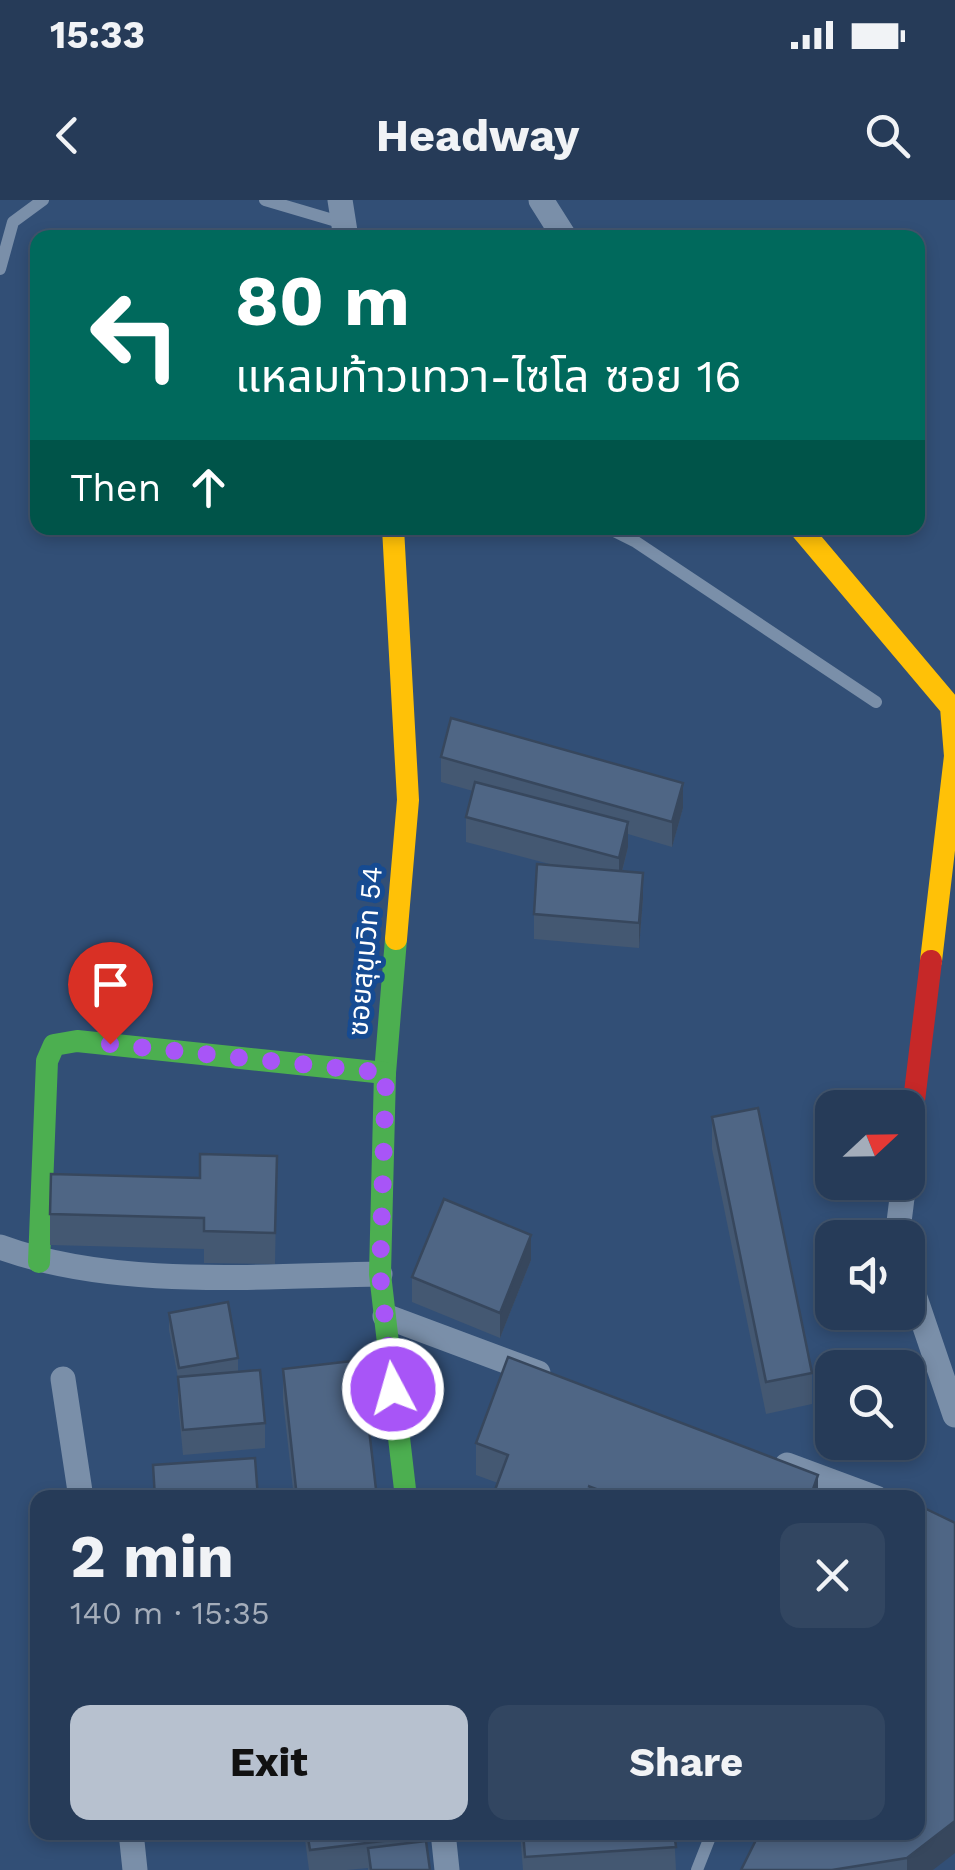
<!DOCTYPE html>
<html lang="en">
<head>
<meta charset="utf-8">
<style>
  body { margin:0; font-family:"Work Sans","Noto Sans Thai",sans-serif; background:#324661; color:#f1f3f6; height:100vh; display:flex; flex-direction:column; font-size:38px; white-space:nowrap }
  * { box-sizing:border-box; margin:0 }
  p { font-size:32px; color:#a4adba }
  .icon { flex:none; width:55px; height:55px; fill:none; stroke:currentColor; stroke-width:2; stroke-linecap:round; stroke-linejoin:round }
  .map { position:relative; flex:1; overflow:hidden }
  .details { position:absolute; left:30px; top:1290px; width:895px; height:350px; display:flex; flex-direction:column; background:#263b58; border-radius:20px; box-shadow:0 5px 15px #0003,0 0 0 2px #42556e }
  .details>* { flex:none }
  .guide { position:absolute; left:30px; top:30px; width:895px; height:305px; border-radius:20px; box-shadow:0 5px 15px #0003,0 0 0 2px #42556e; background:#00695c; color:#fff; overflow:hidden }
  .needle { width:65px; rotate:68deg }
  .tools { position:absolute; left:815px; top:890px; display:grid; gap:20px }
  .tools a { display:grid; place-items:center; width:110px; height:110px; border-radius:20px; background:#263b58; box-shadow:0 5px 15px #0003,0 0 0 2px #42556e; font-size:50px }
  .pin { position:absolute; display:grid; place-items:center; width:85px; height:85px; color:#fff; margin:-102px -42px; border-radius:50% 50% 50% 0; rotate:-45deg; box-shadow:0 0 10px #0007 }
  .pin .icon { rotate:45deg }
  .me { position:absolute; width:110px; margin:-55px; rotate:354deg; stroke-linejoin:round; filter:drop-shadow(0 0 8px #0008) }
  .turn { display:flex; align-items:center; gap:35px; height:210px; padding:0 40px; font-size:45px }
  .turn .icon { width:130px; height:130px; stroke-width:2.5 }
  .turn b { display:block; font-size:70px; line-height:85px }
  .then { display:flex; align-items:center; height:95px; padding:0 40px; background:#0003; gap:20px; font-size:38px }
  .round { display:grid; place-items:center; flex:none; width:105px; height:105px; border-radius:20px; background:#324661 }
  .overview { display:flex; align-items:center; justify-content:space-between; height:170px; padding:0 40px }
  h1 { font-size:60px; font-weight:700; line-height:75px }
  .primary-button { display:flex; gap:20px; margin-top:auto; padding:20px 40px }
  .primary-button a { flex:1; height:115px; border-radius:20px; background:#b7c1cf; color:#111; font-size:40px; font-weight:700; line-height:115px; text-align:center }
  .primary-button a+a { background:#324661; color:#f1f3f6 }
  .status { display:flex; justify-content:space-between; align-items:center; height:70px; padding:0 50px; background:#263b58; direction:ltr }
  .status svg { height:28px; fill:currentColor }
  header { display:flex; justify-content:space-between; align-items:center; height:130px; padding:0 40px; background:#263b58; font-size:45px; font-weight:700 }
  .map>svg:first-child { display:block }
  .lines { fill:none; stroke-linecap:round; stroke-linejoin:round }
  .lane { stroke:#7a8fa9; stroke-width:12 }
  .street { stroke:#7a8fa9; stroke-width:25 }
  .fast { stroke:#4caf50; stroke-width:22 }
  .slow { stroke:#ffc107; stroke-width:22 }
  .jam { stroke:#c62828; stroke-width:22 }
  .wall { fill:#445872 }
  .shaded-wall { fill:#37475d }
  .building { fill:#4f6685; stroke:#37475d; stroke-width:2.5 }
  .route { stroke:#a855f7; stroke-width:18; stroke-dasharray:0 32.4 }
  .labels { text-anchor:middle; dominant-baseline:central; stroke-width:10; stroke-linejoin:round; paint-order:stroke }
  .street-label { font-size:28px; fill:#fff; stroke:#164b92 }
</style>
</head>
<body>
<div class="status"><b>15:33</b><svg viewBox="0 0 49 12"><path d="M0 12V9h3v3zM5 12V6h3v6zM10 12V3h3v9zM15 12V0h3v12zM26 1h20v11H26zM47 4h2v5h-2z"/></svg></div>
<header><svg class="icon" aria-label="back" viewBox="0 0 24 24"><path d="M15 5l-7 7 7 7"/></svg>Headway<svg class="icon" aria-label="search" viewBox="0 0 24 24"><circle cx="10" cy="10" r="6"/><path d="M15 15l6 6"/></svg></header>
<div class="map">
<svg width="955" height="1670" viewBox="0 0 955 1670">
  <rect width="100%" height="100%" fill="#324f76"/>
  <g class="lines">
    <!-- lane -->
    <g class="lane">
      <polyline points="265,0 343,23"/>
      <polyline points="0,69 13,22 43,0"/>
      <polyline points="608,328 636,342 876,502"/>
      <polyline points="697,1670 712,1632"/>
    </g>
    <!-- street -->
    <g class="street">
      <polyline points="340,0 346,38"/>
      <polyline points="541,0 565,38"/>
      <polyline points="897,1038 904,982"/>
      <path d="M 0,1047 C 114,1089 260,1076 380,1074"/>
      <polyline points="908,1077 955,1215"/>
      <polyline points="385,1116 538,1173"/>
      <polyline points="63,1179 81,1298"/>
      <polyline points="787,1265 876,1298"/>
      <polyline points="131,1632 135,1670"/>
      <polyline points="443,1632 447,1670"/>
    </g>
    <!-- fast -->
    <g class="fast">
      <polyline points="396,739 385,873 380,1074 406,1298"/>
      <polyline points="39,1062 47,861 54,845 77,841 385,873"/>
    </g>
    <!-- slow -->
    <g class="slow">
      <polyline points="393,328 408,600 396,739"/>
      <polyline points="800,328 951,507 955,556 931,761"/>
    </g>
    <!-- jam -->
    <polyline class="jam" points="908,950 931,761"/>
  </g>
  <!-- wall -->
  <g class="wall">
    <polygon points="441,557 683,608 672,647 628,634 628,647 622,672 643,698 639,748 534,739 534,714 557,666 466,642 466,617 473,591 441,582"/>
    <polygon points="712,917 812,1173 812,1204 766,1214 712,949"/>
    <polygon points="277,956 275,1064 204,1063 204,1049 50,1045 50,1014 200,978"/>
    <polygon points="531,1060 500,1138 412,1102 412,1077"/>
    <polygon points="169,1113 238,1158 238,1172 265,1223 265,1248 183,1255 178,1202 178,1178 169,1130"/>
    <polygon points="283,1169 377,1298 294,1298 283,1200"/>
    <polygon points="476,1243 818,1298 498,1283 476,1275"/>
    <polygon points="304,1632 423,1632 430,1670 368,1670 368,1668 347,1670 309,1670"/>
    <polygon points="520,1632 674,1632 676,1670 523,1670"/>
    <polygon points="918,1632 933,1670 741,1670"/>
  </g>
  <!-- shaded-wall -->
  <g class="shaded-wall">
    <polygon points="683,583 683,608 672,647 672,622"/>
    <polygon points="628,622 628,647 619,683 619,658"/>
    <polygon points="643,673 643,698 639,748 639,723"/>
    <polygon points="531,1035 531,1060 500,1138 500,1113"/>
    <polygon points="818,1275 818,1298 810,1298"/>
    <polygon points="955,1621 955,1653 933,1670 907,1670 907,1658"/>
  </g>
  <!-- building -->
  <g class="building">
    <polygon points="451,518 683,583 672,622 441,557"/>
    <polygon points="475,582 628,622 619,658 466,617"/>
    <polygon points="537,664 643,673 639,723 534,714"/>
    <polygon points="758,908 812,1173 766,1182 712,917"/>
    <polygon points="200,954 277,956 275,1033 204,1031 204,1018 50,1014 51,974 200,978"/>
    <polygon points="444,999 531,1035 500,1113 412,1077"/>
    <polygon points="228,1102 238,1158 179,1168 169,1113"/>
    <polygon points="508,1157 818,1275 810,1298 620,1298 588,1286 618,1298 492,1298 508,1255 476,1243"/>
    <polygon points="361,1160 377,1298 297,1298 283,1169"/>
    <polygon points="260,1170 265,1223 183,1230 178,1177"/>
    <polygon points="255,1258 258,1298 155,1298 153,1265"/>
    <polygon points="920,1306 955,1323 955,1621 907,1658 832,1670 741,1670 760,1632 918,1632 918,1312"/>
    <polygon points="307,1632 423,1632 423,1636 310,1650"/>
    <polygon points="523,1632 674,1632 676,1647 525,1657"/>
    <polygon points="426,1641 430,1670 371,1670 368,1648"/>
  </g>
  <g class="lines">
    <!-- route -->
    <polyline class="route" points="110,844 386,873 380,1074 393,1189"/>
  </g>
  <g class="labels">
    <!-- street labels -->
    <g class="street-label">
      <text transform="translate(365 751) rotate(-85)">ซอยสุขุมวิท 54</text>
    </g>
  </g>
</svg>
<div class="tools">
<a><svg class="needle" viewBox="-14 -14 28 28"><path d="M0-13l5 13h-10z" fill="#e53935"/><path d="M0 13l5-13h-10z" fill="#a4adba"/></svg></a>
<a><svg class="icon" aria-label="sound" viewBox="0 0 24 24"><path d="M4 9h4l5-4v14l-5-4H4zM17 9q2 3 0 6"/></svg></a>
<a><svg class="icon" aria-label="search" viewBox="0 0 24 24"><circle cx="10" cy="10" r="6"/><path d="M15 15l6 6"/></svg></a>
</div>
<div class="pin" style="left:110px;top:844px;background:#d93025"><svg class="icon" aria-label="arrive" viewBox="0 0 24 24"><path d="M6 21V4h12l-3 4 3 4H6"/></svg></div>
<svg class="me" style="left:393px;top:1189px" viewBox="-20 -20 40 40"><circle r="17" fill="#a855f7" stroke="#fff" stroke-width="3"/><path d="M0-11L8 9 0 5-8 9z" fill="#fff"/></svg>
<div class="guide">
<div class="turn"><svg class="icon" aria-label="left" viewBox="0 0 24 24"><path d="M17 20v-9H6M10 6l-5 5 5 5"/></svg><div><b>80 m</b>แหลมท้าวเทวา-ไซโล ซอย 16</div></div>
<div class="then">Then<svg class="icon" aria-label="ahead" viewBox="0 0 24 24"><path d="M12 20V5M6 11l6-6 6 6"/></svg></div>
</div>
<section class="details">
<div class="overview"><div><h1>2 min</h1><p>140 m · 15:35</p></div><a class="round"><svg class="icon" aria-label="close" viewBox="0 0 24 24"><path d="M6 6l12 12M18 6L6 18"/></svg></a></div>
<div class="primary-button"><a>Exit</a><a>Share</a></div>
</section>
</div>
</body>
</html>
